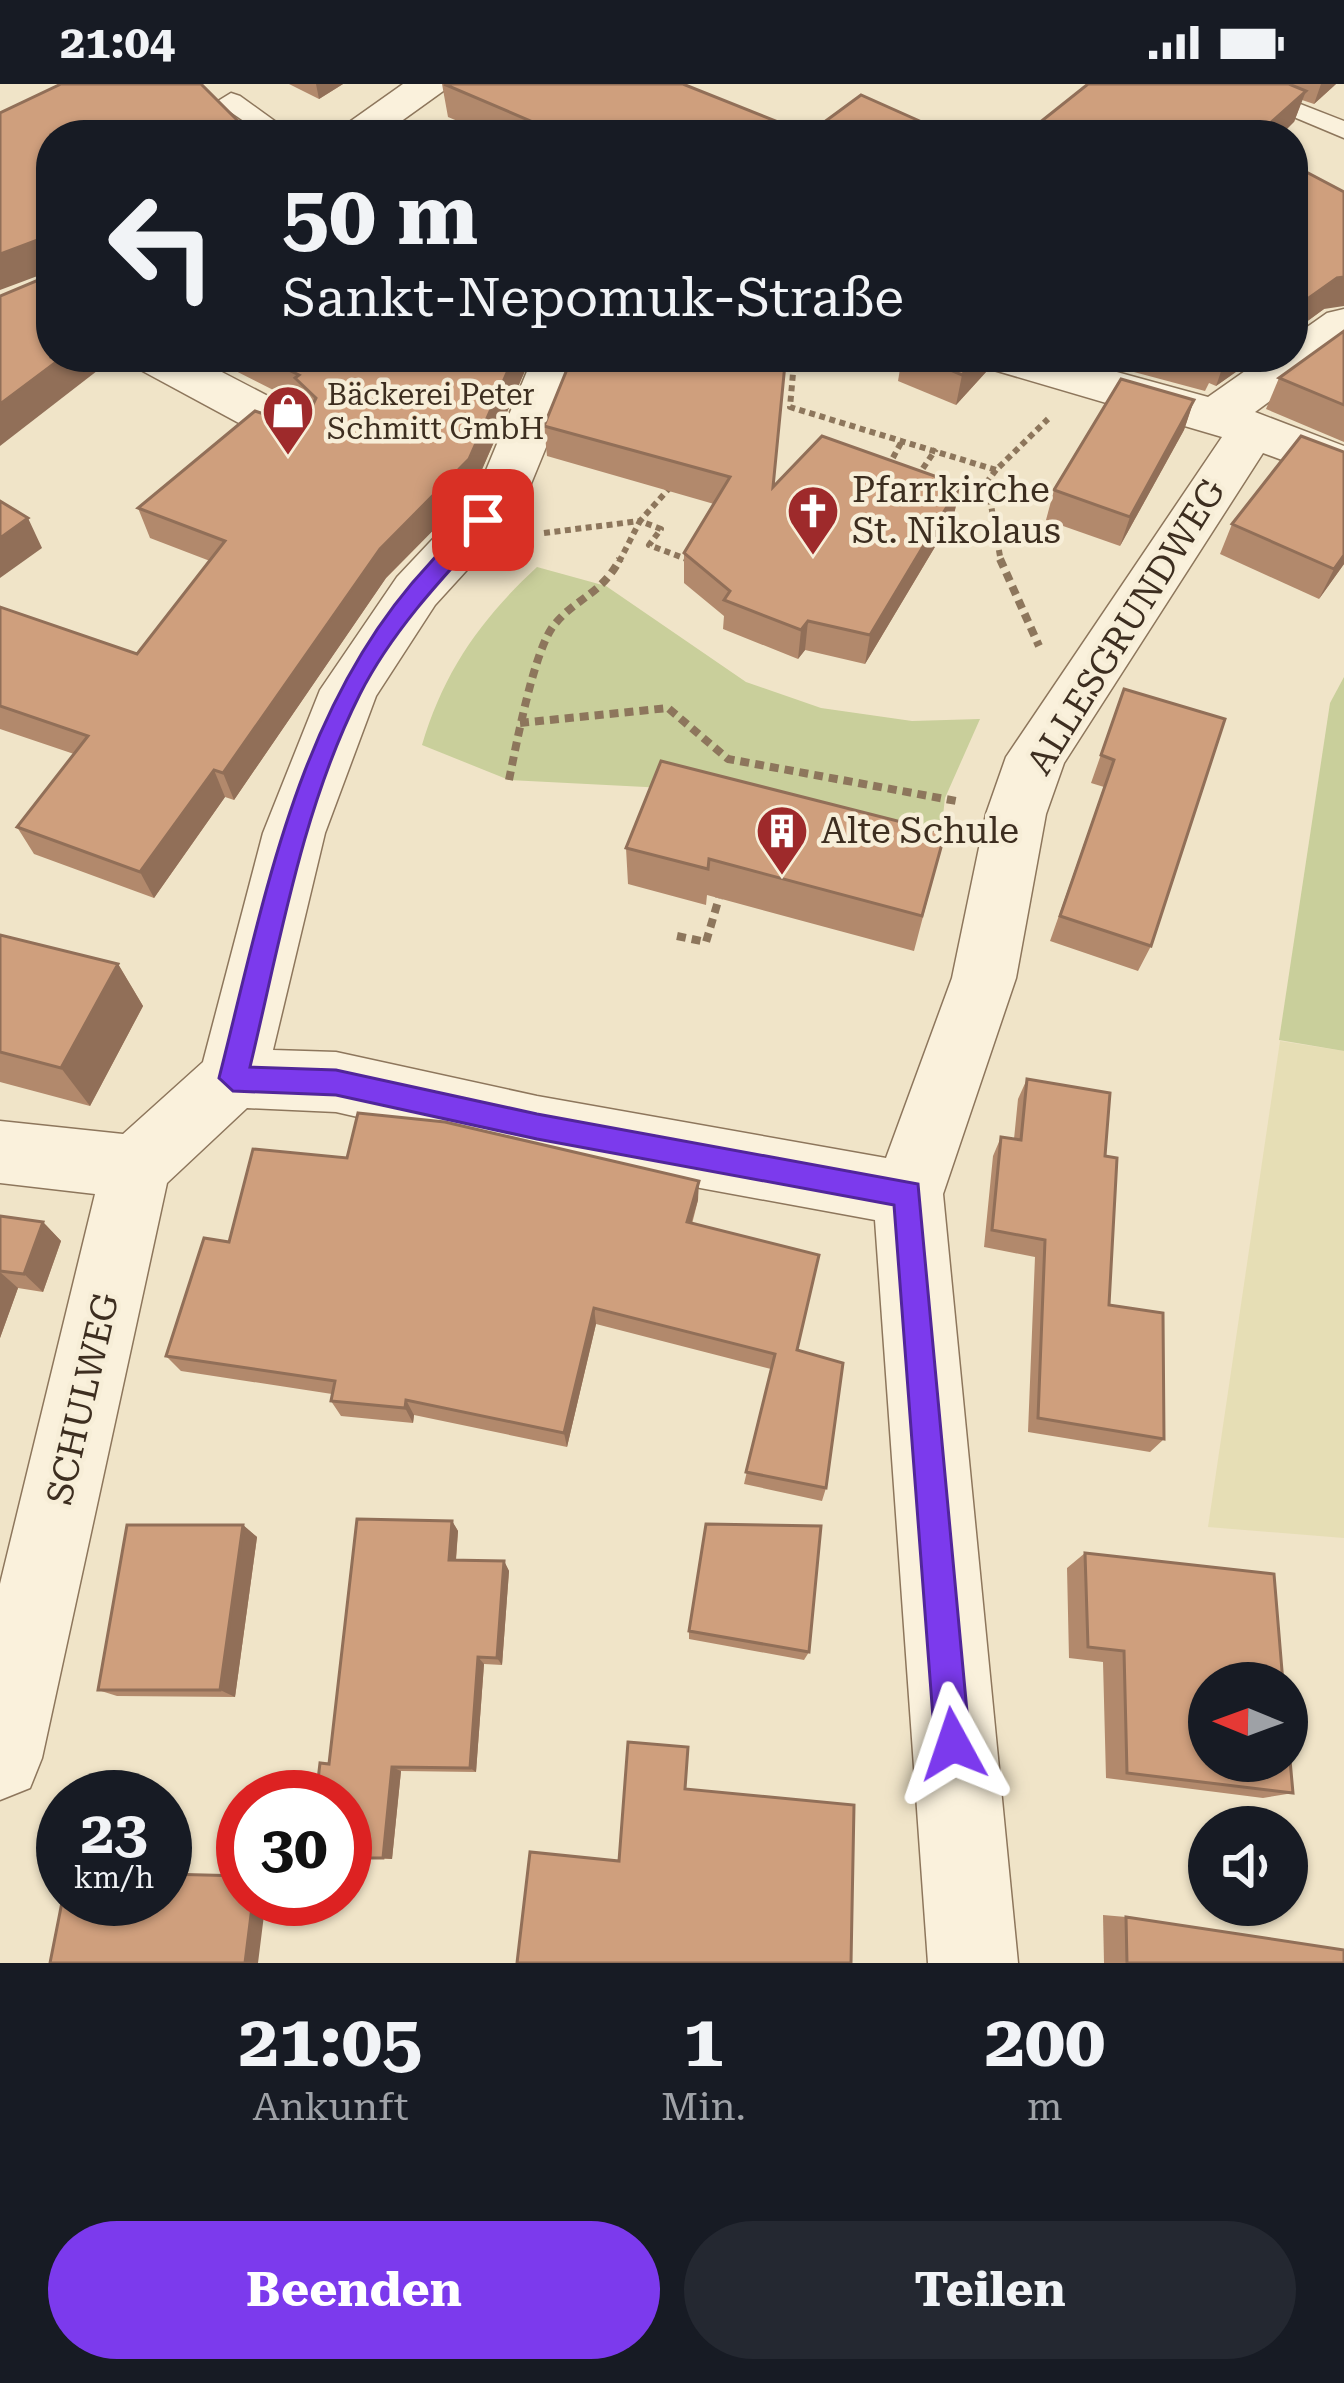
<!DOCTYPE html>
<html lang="de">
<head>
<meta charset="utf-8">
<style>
  body { margin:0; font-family:"Roboto Serif",serif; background:#242831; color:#f1f3f6; height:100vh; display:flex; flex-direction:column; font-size:45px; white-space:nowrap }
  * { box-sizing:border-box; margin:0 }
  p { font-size:39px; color:#9ea1a6 }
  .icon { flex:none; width:66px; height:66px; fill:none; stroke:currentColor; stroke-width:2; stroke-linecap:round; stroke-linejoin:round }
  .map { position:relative; height:1879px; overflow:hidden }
  .details { display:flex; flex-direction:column; background:#171b24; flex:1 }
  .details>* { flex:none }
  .top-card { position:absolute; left:36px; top:36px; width:1272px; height:252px; border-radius:48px; box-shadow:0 3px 9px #0004; background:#171b24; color:#f1f3f6; overflow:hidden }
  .needle { width:78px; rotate:271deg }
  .tools { position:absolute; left:1188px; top:1578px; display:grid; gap:24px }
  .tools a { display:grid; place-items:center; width:120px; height:120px; border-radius:50%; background:#171b24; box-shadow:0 3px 9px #0004; font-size:60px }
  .speed { position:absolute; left:36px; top:1686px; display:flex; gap:24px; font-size:60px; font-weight:700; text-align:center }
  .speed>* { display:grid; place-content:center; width:156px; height:156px; border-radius:50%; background:#171b24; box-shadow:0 3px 9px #0004; line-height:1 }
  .speed small { font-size:30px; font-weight:400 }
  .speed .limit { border:18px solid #d22; background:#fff; color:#111 }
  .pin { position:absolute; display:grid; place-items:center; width:102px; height:102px; color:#fff; margin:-51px; border-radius:24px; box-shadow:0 6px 18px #0006 }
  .me { position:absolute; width:132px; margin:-66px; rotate:355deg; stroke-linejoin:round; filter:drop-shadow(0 0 9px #0008) }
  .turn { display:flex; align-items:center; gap:42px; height:252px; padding:0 48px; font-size:54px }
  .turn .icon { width:156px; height:156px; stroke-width:2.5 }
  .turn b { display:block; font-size:84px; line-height:102px }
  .eta { display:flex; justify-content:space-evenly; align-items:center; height:204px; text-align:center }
  .eta b { font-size:72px; font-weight:700; line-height:84px }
  .button { display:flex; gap:24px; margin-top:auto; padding:24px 48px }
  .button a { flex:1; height:138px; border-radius:72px; background:#7c3aed; color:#fff; font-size:48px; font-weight:700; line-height:138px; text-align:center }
  .button a+a { background:#242831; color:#f1f3f6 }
  .status { display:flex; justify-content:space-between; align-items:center; height:84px; padding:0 60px; background:#171b24; direction:ltr }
  .status svg { height:33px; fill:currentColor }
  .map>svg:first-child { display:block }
  .farmland { fill:#e6deb5 }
  .green { fill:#c9cf9b }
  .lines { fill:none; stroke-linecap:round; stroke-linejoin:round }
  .service-casing { stroke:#8d765c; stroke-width:3 }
  .minor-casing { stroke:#8d765c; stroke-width:3 }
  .tertiary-casing { stroke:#8d765c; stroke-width:3 }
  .path-far1 { stroke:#8d765c; stroke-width:6; stroke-dasharray:6 4.5; stroke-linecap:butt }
  .path { stroke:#8d765c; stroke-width:8; stroke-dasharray:9 6; stroke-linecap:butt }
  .service { fill:#faf1dc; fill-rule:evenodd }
  .minor { fill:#faf1dc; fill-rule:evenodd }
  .tertiary { fill:#faf1dc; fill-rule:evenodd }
  .wall { fill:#b2896c }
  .shaded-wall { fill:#916f58 }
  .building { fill:#cf9f7d; stroke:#916f58; stroke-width:3 }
  .route { fill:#7c3aed; stroke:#51269a; stroke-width:3 }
  .labels { text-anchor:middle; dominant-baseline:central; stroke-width:9; stroke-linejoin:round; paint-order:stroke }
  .far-poi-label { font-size:30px; fill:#3d2e20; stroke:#f7eed8; text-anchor:start }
  .poi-label { font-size:36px; fill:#3d2e20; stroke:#f7eed8; text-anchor:start }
  .street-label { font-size:36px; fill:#3d2e20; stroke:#f7eed8 }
</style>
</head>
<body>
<div class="status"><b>21:04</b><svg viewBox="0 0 49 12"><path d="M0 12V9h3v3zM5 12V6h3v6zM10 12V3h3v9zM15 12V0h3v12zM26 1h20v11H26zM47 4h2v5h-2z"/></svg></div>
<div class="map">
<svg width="1344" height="1879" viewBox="0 0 1344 1879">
  <rect width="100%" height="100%" fill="#f0e4c8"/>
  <!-- farmland -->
  <polygon class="farmland" points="1280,957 1344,967 1344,1454 1208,1443"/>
  <!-- green -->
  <g class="green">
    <path d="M 537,483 L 606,502 L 746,598 L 821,624 L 912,637 L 980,635 L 945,714 L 939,766 L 665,704 L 509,696 L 422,661 C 444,587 481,535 537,483 Z"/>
    <polygon points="1344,593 1344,967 1279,956 1330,619"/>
  </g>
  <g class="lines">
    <!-- service casing -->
    <g class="service-casing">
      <g id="service">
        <polygon points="1215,0 1249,0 1344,37 1344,54"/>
        <polygon points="231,9 240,12 294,51 264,51 222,22 218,17"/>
      </g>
    </g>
    <!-- minor casing -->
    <g class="minor-casing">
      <g id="minor">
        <polygon points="1344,225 1344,263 1255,328 1344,362 1344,399 1263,369 1064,679 1046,730 1016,894 943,1110 1018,1879 928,1879 875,1136 537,1074 336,1028 247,1024 167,1099 42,1674 30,1704 0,1716 0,1500 95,1110 0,1099 0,1037 123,1050 203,978 263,749 320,606 397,493 477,408 533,273 583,273 519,429 435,521 376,612 325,749 273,966 336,968 537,1012 886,1074 952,894 986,730 1006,673 1222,353 987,284 979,273 1062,273 1208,313 1265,273 1293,273 1293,253 1327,229"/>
        <polygon points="129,273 193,273 312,335 319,347 312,359 294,364 276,359 137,284"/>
      </g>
    </g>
    <!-- tertiary casing -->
    <g class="tertiary-casing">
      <polygon id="tertiary" points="403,0 453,0 382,51 331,51"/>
    </g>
    <!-- path-far1 -->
    <g class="path-far1">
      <polyline points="454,41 476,51"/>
      <polyline points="702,273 794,278 790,323 996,386 1048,335"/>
      <polyline points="888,383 903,355"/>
      <polyline points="996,386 987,398 1001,478"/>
      <polyline points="917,393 936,365"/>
      <polyline points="544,449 640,437 673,400"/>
      <polyline points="619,478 640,437 661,445 649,461 689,476"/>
    </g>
    <!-- path -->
    <g class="path">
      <polyline points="1000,475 1039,562"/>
      <polyline points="520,639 668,624 728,675 956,717"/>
      <path d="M 509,696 C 516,662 534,566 554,541 C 577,513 601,511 620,475"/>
      <polyline points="677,852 706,858 719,814"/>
    </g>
    <!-- service -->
    <use href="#service" class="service"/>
    <!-- minor -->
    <use href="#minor" class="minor"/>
    <!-- tertiary -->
    <use href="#tertiary" class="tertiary"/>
  </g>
  <!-- wall -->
  <g class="wall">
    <polygon points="289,0 343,0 319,15"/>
    <polygon points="442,0 683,0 808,50 951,51 491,51 448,33"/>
    <polygon points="1088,0 1336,0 1314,20 1302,16 1294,38"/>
    <polygon points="1293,81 1324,225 1298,244 1293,257"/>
    <polygon points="1344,247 1344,358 1266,325 1279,294"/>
    <polygon points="208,273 531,273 473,406 386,494 234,716 225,713 154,814 34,770 17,743 74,670 0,645 0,523 137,570 210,477 150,454 138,424 287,338 308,331 303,325 301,320"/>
    <polygon points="902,273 989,273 986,288 956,321 898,297"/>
    <polygon points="1136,273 1257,273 1216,302 1209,299 1205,307 1134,288 1138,274"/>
    <polygon points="1194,316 1184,346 1120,462 1046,436 1054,406"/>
    <polygon points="544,342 774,402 960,401 954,431 865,580 805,566 798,575 723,545 724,532 684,499 684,469 714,420 547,372"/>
    <polygon points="1232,440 1344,480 1319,515 1220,470"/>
    <polygon points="1124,605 1151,862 1138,887 1050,857 1104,703 1091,699"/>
    <polygon points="945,749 914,867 707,811 706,821 628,800 626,764"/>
    <polygon points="0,851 118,880 143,922 90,1022 0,998"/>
    <polygon points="1027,995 1105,1072 1109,1221 1164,1355 1150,1368 1028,1348 1035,1173 984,1163 993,1072 1001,1053 1014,1055 1018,1015"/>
    <polygon points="698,1116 692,1140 797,1266 826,1404 822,1417 744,1400 771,1285 596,1240 567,1363 414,1331 413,1339 341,1332 331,1317 332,1310 181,1287 166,1272 229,1158"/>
    <polygon points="0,1132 43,1138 61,1157 43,1208 18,1204 0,1254"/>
    <polygon points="452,1437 458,1447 456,1477 504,1477 509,1487 502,1581 484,1580 476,1688 401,1687 392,1775 345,1774 329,1680"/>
    <polygon points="243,1441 257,1453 235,1613 117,1612 98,1606"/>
    <polygon points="1085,1469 1293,1709 1263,1714 1106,1694 1103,1578 1069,1574 1067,1484"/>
    <polygon points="689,1547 809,1568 804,1576 689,1555"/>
    <polygon points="1103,1831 1126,1833 1344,1879 1104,1879"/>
  </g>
  <!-- shaded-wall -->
  <g class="shaded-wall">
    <polygon points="316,0 343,0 319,15"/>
    <polygon points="1321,0 1336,0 1314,20"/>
    <polygon points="1306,7 1294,38 1281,51 1257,51"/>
    <polygon points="43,154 51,187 0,206 0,170"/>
    <polygon points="1344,193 1344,222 1324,225 1298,244 1303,218 1337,194"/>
    <polygon points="63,273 115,273 0,362 0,320"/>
    <polygon points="514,273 531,273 473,406 386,494 234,716 223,689"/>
    <polygon points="978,273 989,273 986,288 956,321 962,291"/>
    <polygon points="1226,273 1257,273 1216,302"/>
    <polygon points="1194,316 1184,346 1120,462 1130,433"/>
    <polygon points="960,401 954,431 865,580 870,551"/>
    <polygon points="28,434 42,464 0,494 0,454"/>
    <polygon points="1344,471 1344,480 1319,515 1334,485"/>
    <polygon points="808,537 805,566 798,575 801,546"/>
    <polygon points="214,686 225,713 154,814 140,788"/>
    <polygon points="118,880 143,922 90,1022 61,984"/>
    <polygon points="699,1097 698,1116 686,1157 687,1138"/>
    <polygon points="43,1138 61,1157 43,1208 24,1190"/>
    <polygon points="0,1188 18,1204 0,1254"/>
    <polygon points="594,1224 596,1240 567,1363 564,1349"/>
    <polygon points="406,1316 414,1331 413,1339 405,1324"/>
    <polygon points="452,1437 458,1447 455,1486 449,1476"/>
    <polygon points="243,1441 257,1453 235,1613 220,1606"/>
    <polygon points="504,1477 509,1487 502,1581 497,1574"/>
    <polygon points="478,1573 484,1580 476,1688 470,1684"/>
    <polygon points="392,1683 401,1687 392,1775 383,1774"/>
    <polygon points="253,1815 266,1815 258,1879 245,1879"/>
  </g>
  <!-- building -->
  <g class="building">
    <polygon points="61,0 201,0 252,51 51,51 51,273 63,273 0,320 0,212 41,195 43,154 0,170 0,29"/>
    <polygon points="444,0 683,0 808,50 861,11 951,51 526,51 540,41"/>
    <polygon points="1088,0 1289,0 1306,7 1257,51 1024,51"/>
    <polygon points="1293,81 1344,108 1344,193 1337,194 1303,218 1301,237 1293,238"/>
    <polygon points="1344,247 1344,321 1279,294"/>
    <polygon points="262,273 514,273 469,375 380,465 223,689 214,686 140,788 17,743 88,652 0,622 0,523 137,570 225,457 138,424 255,327 287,338 308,331 316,314 295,294 299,291"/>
    <polygon points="572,273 661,273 785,280 773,403 822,352 960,401 870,551 808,537 801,546 724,516 730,507 684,469 730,393 544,342"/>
    <polygon points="920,273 978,273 962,291"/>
    <polygon points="1121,295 1194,316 1130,433 1054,406"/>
    <polygon points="1301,352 1344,368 1344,471 1334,485 1232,440"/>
    <polygon points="0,417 28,434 0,454"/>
    <polygon points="1124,605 1225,635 1151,862 1060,832 1114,676 1101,671"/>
    <polygon points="661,677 945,749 922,832 709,775 708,785 626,764"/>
    <polygon points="0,851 118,880 61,984 0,968"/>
    <polygon points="1027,995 1110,1009 1105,1072 1117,1074 1109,1221 1163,1229 1164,1355 1038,1334 1045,1156 992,1146 1001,1053 1021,1056"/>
    <polygon points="358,1029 445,1038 699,1097 687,1138 819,1171 797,1266 843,1279 826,1404 746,1388 775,1270 594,1224 564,1349 406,1316 405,1324 331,1317 335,1297 166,1272 204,1154 229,1158 253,1065 347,1074"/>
    <polygon points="0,1132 43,1138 24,1190 0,1187"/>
    <polygon points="357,1435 452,1437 449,1476 504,1477 497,1574 478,1573 470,1684 392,1683 383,1774 345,1774 345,1713 316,1713 320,1679 329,1680"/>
    <polygon points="706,1440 821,1442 809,1568 689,1547"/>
    <polygon points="127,1441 243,1441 220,1606 98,1606"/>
    <polygon points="1085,1469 1274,1490 1283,1599 1209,1599 1209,1677 1287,1677 1287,1643 1293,1709 1127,1689 1124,1567 1088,1563"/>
    <polygon points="628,1658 688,1663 685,1705 854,1721 851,1879 517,1879 530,1768 619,1777"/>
    <polygon points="165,1790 243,1792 243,1815 253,1815 245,1879 50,1879 63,1813 63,1815 165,1815"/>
    <polygon points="1126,1833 1344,1866 1344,1879 1127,1879"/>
  </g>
  <!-- route -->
  <path class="route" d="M 483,429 L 490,431 L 490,442 C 443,493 392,547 360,610 C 302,725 280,858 250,983 L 336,986 L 537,1030 L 918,1100 L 970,1660 L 965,1672 L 953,1677 L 940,1672 L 935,1660 L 894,1121 L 537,1055 L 336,1011 L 233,1007 L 219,994 C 265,814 298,619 430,479 C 445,463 462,436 483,429 Z"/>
  <!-- icons -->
  <defs>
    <g id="shop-pin" transform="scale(2.7)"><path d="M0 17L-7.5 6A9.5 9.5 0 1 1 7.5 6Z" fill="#9e2a2b" stroke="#f7eed8"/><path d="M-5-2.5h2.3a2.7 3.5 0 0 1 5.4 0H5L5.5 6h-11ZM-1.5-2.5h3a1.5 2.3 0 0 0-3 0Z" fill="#fff"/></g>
    <g id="church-pin" transform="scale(2.7)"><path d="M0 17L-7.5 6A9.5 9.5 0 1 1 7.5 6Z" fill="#9e2a2b" stroke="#f7eed8"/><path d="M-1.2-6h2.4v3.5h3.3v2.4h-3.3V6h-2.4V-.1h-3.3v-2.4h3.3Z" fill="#fff"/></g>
    <g id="building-pin" transform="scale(2.7)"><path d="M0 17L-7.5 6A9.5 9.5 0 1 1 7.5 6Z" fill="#9e2a2b" stroke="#f7eed8"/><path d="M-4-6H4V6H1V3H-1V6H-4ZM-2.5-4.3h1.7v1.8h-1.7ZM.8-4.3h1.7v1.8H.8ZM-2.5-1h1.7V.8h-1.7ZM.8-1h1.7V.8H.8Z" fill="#fff"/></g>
  </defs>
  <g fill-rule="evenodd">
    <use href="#shop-pin" x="288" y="327"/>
    <use href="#church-pin" x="813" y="427"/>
    <use href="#building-pin" x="782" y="747"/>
  </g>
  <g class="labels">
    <!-- far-poi labels -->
    <g class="far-poi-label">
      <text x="327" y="310">Bäckerei Peter<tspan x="327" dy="34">Schmitt GmbH</tspan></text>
    </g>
    <!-- poi labels -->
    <g class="poi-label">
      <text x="852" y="406">Pfarrkirche<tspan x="852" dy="41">St. Nikolaus</tspan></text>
      <text x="821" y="747">Alte Schule</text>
    </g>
    <!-- street labels -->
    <g class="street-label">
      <text transform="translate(1126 543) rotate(-58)">ALLESGRUNDWEG</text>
      <text transform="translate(83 1315) rotate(-77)">SCHULWEG</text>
    </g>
  </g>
</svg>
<div class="tools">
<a><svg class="needle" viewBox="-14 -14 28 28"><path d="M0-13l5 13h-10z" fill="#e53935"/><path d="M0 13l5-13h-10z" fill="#9ea1a6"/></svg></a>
<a><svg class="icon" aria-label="sound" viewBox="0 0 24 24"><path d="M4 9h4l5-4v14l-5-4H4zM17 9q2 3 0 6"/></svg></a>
</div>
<div class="speed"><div>23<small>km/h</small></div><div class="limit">30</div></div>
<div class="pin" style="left:483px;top:436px;background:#d93025"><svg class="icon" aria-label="arrive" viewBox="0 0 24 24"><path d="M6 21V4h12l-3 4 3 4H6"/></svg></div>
<svg class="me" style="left:953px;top:1660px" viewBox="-20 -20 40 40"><path d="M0-17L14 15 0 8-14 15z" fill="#7c3aed" stroke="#fff" stroke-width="4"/></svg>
<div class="top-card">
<div class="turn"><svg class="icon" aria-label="left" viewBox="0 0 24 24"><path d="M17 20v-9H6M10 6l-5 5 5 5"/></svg><div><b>50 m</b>Sankt-Nepomuk-Straße</div></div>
</div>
</div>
<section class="details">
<div class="eta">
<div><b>21:05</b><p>Ankunft</p></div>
<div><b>1</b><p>Min.</p></div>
<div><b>200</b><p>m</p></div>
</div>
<div class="button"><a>Beenden</a><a>Teilen</a></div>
</section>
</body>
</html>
